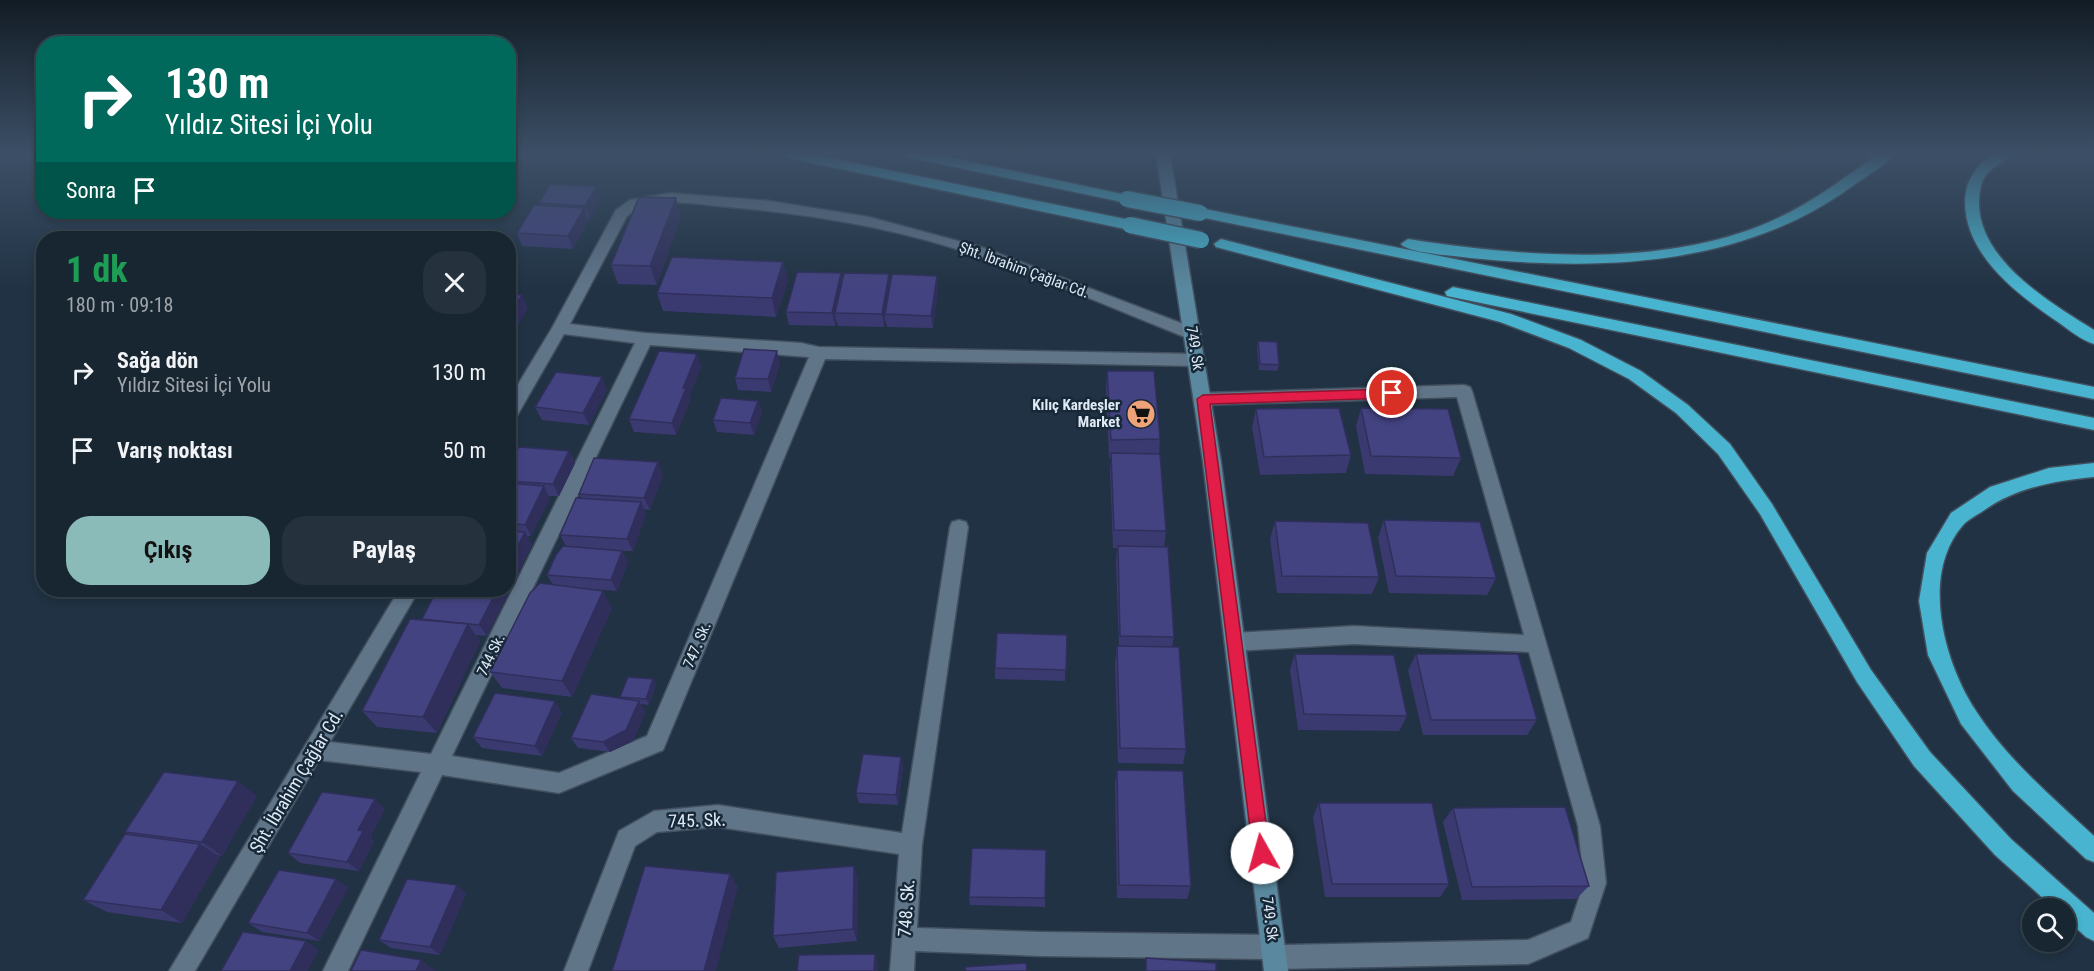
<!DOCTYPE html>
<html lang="tr">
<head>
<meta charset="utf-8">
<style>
  body { margin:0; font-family:"Roboto Condensed",sans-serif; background:#25323e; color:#f1f3f6; height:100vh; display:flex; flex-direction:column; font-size:22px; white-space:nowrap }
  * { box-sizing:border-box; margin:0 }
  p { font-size:20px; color:#9fa5ac }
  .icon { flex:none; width:33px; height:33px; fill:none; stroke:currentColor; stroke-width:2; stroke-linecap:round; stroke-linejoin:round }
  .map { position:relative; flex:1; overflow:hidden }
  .details { position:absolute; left:36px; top:231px; width:480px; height:366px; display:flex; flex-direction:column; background:#182632; border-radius:24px; box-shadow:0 3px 9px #0003,0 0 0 2px #36434d }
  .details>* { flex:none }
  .hud { position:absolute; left:36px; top:36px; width:480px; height:183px; border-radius:24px; box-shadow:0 3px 9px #0003,0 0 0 2px #36434d; background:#00695c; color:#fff; overflow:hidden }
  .buttons { position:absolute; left:2022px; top:898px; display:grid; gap:12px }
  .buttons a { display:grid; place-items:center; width:54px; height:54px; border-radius:50%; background:#182632; box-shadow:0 3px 9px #0003,0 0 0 2px #36434d; font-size:30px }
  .pin { position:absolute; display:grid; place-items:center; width:51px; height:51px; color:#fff; margin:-26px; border:3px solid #fff; border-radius:50%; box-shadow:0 2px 6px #0007 }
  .me { position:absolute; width:66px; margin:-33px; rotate:353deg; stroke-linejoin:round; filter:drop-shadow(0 0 4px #0008) }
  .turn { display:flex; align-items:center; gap:21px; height:126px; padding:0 30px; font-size:27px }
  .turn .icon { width:78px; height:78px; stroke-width:2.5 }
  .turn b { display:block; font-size:42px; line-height:51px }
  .then { display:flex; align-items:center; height:57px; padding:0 30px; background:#0003; gap:12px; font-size:22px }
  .round { display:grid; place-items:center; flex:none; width:63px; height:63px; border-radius:24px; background:#25323e }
  .headline { display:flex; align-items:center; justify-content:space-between; height:102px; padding:0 30px }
  h1 { font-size:36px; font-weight:700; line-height:45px; color:#1e9e55 }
  .button { display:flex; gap:12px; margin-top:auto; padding:12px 30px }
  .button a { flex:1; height:69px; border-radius:24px; background:#8bbbb9; color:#111; font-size:24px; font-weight:700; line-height:69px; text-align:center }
  .button a+a { background:#25323e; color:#f1f3f6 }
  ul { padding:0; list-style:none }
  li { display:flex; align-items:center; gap:18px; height:78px; padding:0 30px }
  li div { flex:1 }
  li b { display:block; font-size:22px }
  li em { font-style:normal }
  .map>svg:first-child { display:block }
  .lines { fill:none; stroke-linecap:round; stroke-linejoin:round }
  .street-casing { stroke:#414f5e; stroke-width:3 }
  .secondary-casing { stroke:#414f5e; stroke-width:3 }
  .highway-casing { stroke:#414f5e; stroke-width:3 }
  .street { fill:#617589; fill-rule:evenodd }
  .secondary { fill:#5a889e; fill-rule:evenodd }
  .highway { fill:#48b4cf; fill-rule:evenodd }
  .highway-bridge-casing { stroke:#414f5e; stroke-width:19; stroke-linecap:butt }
  .highway-bridge { stroke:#48b4cf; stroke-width:16 }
  .wall { fill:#3a3a70 }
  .shaded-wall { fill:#302f5b }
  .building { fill:#444382; stroke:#302f5b; stroke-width:1.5 }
  .route { fill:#e11d48; stroke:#92132f; stroke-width:1.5 }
  .labels { text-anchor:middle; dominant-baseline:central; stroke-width:5; stroke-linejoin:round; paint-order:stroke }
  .street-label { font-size:15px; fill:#dfeaf5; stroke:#172838 }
  .poi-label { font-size:15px; font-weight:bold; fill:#dfeaf5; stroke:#172838; text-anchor:end }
  .near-street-label { font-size:18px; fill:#dfeaf5; stroke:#172838 }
</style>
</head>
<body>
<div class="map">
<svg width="2094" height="971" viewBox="0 0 2094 971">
  <rect width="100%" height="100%" fill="#203243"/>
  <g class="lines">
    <!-- street casing -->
    <g class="street-casing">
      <g id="street">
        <path d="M 670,193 L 770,201 L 869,217 L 984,248 L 1199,330 L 1201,334 L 1199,338 L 1187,338 C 1117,310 1046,279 975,255 C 896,228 811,214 728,207 C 694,204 656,195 627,216 L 570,324 L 645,333 L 801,343 L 819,347 L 1197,354 L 1203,356 L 1205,360 L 1203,364 L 1197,366 L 825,359 L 663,750 L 559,793 L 442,775 L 348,971 L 323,971 L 421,772 L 319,760 L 195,971 L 169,971 L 399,590 L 419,590 L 330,742 L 431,754 L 635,343 L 564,334 L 514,421 L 508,423 L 508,401 L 552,328 L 616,210 L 630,200 ZM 650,345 L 809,357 L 647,736 L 559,773 L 452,756 Z"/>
        <polygon points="1464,385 1470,387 1472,391 1600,826 1606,883 1588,938 1528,964 1274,969 1266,965 1263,959 1041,956 915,951 914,971 890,971 899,854 718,827 657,832 635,846 588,971 564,971 619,831 654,811 718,805 902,833 950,527 952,522 959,520 966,522 968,527 922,845 917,928 1041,932 1273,935 1281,939 1284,945 1528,940 1571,922 1584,883 1578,826 1529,652 1354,644 1235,651 1228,648 1225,642 1228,636 1235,633 1354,626 1524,635 1457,397 1203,405 1197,403 1195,399 1197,395 1203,393"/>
      </g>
    </g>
    <!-- secondary casing -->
    <g class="secondary-casing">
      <polygon id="secondary" points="1156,154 1170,154 1221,462 1288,971 1264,971 1203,462"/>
    </g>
    <!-- highway casing -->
    <g class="highway-casing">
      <g id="highway">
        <polygon points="782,154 811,154 1130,220 1137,225 1130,230 789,158"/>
        <polygon points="905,154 934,154 1127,195 1134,199 1127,203 912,158"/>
        <path d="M 1878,154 L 1895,154 C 1883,167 1865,177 1851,187 C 1741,267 1601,271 1471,258 C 1457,256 1407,253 1401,244 L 1408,239 C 1518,256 1650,268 1757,227 C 1802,210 1839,182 1878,154 Z"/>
        <path d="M 1994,154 L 2013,154 C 2004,163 1991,166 1984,178 C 1980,186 1979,195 1979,205 C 1981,262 2051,303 2094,330 L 2094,344 C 2081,340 2069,330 2058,322 C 2018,295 1966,256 1965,203 C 1965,181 1976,165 1994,154 Z"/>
        <polygon points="1200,208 2094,387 2094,399 1195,216 1193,213"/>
        <polygon points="1221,239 1511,314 1581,340 1641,371 1688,405 1730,444 1772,504 1871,670 1930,752 2011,839 2094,913 2094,941 2086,937 2066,919 2066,909 2055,909 1995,855 1914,766 1857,682 1760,514 1718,454 1676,413 1629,379 1569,348 1500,322 1216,247 1214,244"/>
        <polygon points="1453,287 2094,418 2094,430 1447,296 1445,292"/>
        <path d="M 2094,463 L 2094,477 C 2054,481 2017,487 1983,511 C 1977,515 1969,519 1964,524 C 1920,573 1943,661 1976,711 C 2007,759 2052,797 2094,836 L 2094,862 L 2086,859 L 2013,791 L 1961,724 L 1928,655 L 1919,601 L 1927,553 L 1951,513 L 1990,487 L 2049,468 Z"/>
      </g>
    </g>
    <!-- street -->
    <use href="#street" class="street"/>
    <!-- secondary -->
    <use href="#secondary" class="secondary"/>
    <!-- highway -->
    <use href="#highway" class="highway"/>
    <!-- highway-bridge casing -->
    <g class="highway-bridge-casing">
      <g id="highway-bridge">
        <polyline points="1127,199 1200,213"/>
        <polyline points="1130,225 1201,240"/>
      </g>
    </g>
    <!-- highway-bridge -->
    <use href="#highway-bridge" class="highway-bridge"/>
  </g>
  <!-- wall -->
  <g class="wall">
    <polygon points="601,199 590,219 588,219 588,221 573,249 522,246 517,233 540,205 539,203"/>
    <polygon points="681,216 657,285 618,284 611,265"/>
    <polygon points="843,280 890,282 938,288 933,328 887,327 885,319 884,327 838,326 836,319 835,326 789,325 786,312"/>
    <polygon points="788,281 776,317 663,311 657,293"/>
    <polygon points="1258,341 1279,365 1277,371 1259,370 1257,348"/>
    <polygon points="697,354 701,367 689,397 690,401 676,435 634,432 629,419"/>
    <polygon points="780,364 771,392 738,390 735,378"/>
    <polygon points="1107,371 1160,439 1159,454 1166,531 1164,547 1174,637 1172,647 1186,749 1183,764 1118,763 1115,663 1117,646 1119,646 1116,564 1117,548 1113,548 1110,471 1111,458 1109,458 1106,390"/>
    <polygon points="607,390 589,425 542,420 535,407"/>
    <polygon points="758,401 762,413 754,435 717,432 713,420"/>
    <polygon points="1361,408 1461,458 1453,476 1365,474 1356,426"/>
    <polygon points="1256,409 1351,455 1346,473 1260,475 1252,427"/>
    <polygon points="569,451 575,463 559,496 549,496 550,499 531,536 527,536 532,544 514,581 508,580 508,468"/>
    <polygon points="663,474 650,510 644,509 646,514 633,551 622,551 628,562 617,591 592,589 612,608 572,697 502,688 490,672 553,585 547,575 566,546 560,535 581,498 579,494"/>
    <polygon points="1384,520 1496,578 1487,595 1389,593 1378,538"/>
    <polygon points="1275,521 1379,577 1372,594 1277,593 1270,539"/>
    <polygon points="510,589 487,636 476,635 480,641 437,733 377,727 362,711 423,620 422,619"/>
    <polygon points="328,590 381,590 377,596"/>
    <polygon points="1067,635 1065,681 995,679 995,668"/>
    <polygon points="1295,654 1407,716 1399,731 1298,730 1290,670"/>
    <polygon points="1416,654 1537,720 1527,735 1423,735 1408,670"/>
    <polygon points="653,679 656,685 649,705 640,704 645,712 633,741 610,752 578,748 571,738 621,698 620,697"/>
    <polygon points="562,712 542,756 482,748 473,737"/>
    <polygon points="901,757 903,767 898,805 859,803 856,793"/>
    <polygon points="1117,770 1191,886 1187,899 1117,898 1115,784"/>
    <polygon points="257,796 222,856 217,855 220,857 182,923 107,912 83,900 128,834 125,832"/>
    <polygon points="1319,803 1449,884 1440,897 1325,897 1313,817"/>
    <polygon points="1453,808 1589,886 1576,899 1462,900 1443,822"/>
    <polygon points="385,809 370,838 374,841 359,871 300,863 288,853"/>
    <polygon points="1046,850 1045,907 970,905 969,897"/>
    <polygon points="336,879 348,888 319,941 262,932 248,923"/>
    <polygon points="858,879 857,941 779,948 773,936"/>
    <polygon points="457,885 466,894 440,955 391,948 379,940"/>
  </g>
  <!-- shaded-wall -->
  <g class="shaded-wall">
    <polygon points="596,187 601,199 590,219 585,206"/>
    <polygon points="676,198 681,216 657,285 650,266"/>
    <polygon points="584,208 588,221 573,249 568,236"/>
    <polygon points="783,262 788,281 776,317 772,298"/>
    <polygon points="841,273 844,286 835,313 836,319 835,326 832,313"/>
    <polygon points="889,274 891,287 885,314 885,319 884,327 882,314"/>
    <polygon points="937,276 938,288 933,328 931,316"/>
    <polygon points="522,295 528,308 512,335 508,328 508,317"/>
    <polygon points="777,351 780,364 771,392 768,379"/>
    <polygon points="697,354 701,367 689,397 690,401 676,435 672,423 683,388"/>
    <polygon points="602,377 607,390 589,425 583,413"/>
    <polygon points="758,401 762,413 754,435 750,423"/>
    <polygon points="569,451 575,463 559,496 553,484"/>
    <polygon points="658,462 663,474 650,510 644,498"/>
    <polygon points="544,486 550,499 531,536 525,525"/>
    <polygon points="641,502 646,514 633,551 627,539"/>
    <polygon points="525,532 532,544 514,581 508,572 508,565"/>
    <polygon points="622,551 628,562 617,591 611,580"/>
    <polygon points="508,587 510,589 487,636 479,625 497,590 508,590"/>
    <polygon points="372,590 381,590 377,596"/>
    <polygon points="603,591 612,608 572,697 562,681"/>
    <polygon points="468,624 480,641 437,733 423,717"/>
    <polygon points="653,679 656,685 649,705 646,699"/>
    <polygon points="555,701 562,712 542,756 535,746"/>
    <polygon points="639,701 645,712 633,741 610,752 603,742"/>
    <polygon points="901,757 903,767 898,805 896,795"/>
    <polygon points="238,781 257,796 222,856 202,842"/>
    <polygon points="375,799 385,809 370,838 374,841 359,871 347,862 358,830"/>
    <polygon points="200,844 220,857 182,923 161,910"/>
    <polygon points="854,866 858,879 857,941 853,929"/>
    <polygon points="730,874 738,887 716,971 704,971"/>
    <polygon points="336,879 348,888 319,941 307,933"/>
    <polygon points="457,885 466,894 440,955 430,947"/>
    <polygon points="306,941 319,950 308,971 290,971"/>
    <polygon points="875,954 878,962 878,971 874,971"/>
    <polygon points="421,960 436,971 416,971"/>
  </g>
  <!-- building -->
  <g class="building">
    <polygon points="550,184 596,187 585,206 539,203"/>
    <polygon points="639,197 676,198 650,266 611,265"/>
    <polygon points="534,205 584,208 568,236 517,233"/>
    <polygon points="672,257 783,262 772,298 657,293"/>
    <polygon points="797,272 841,273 832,313 786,312"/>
    <polygon points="844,273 889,274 882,314 835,313"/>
    <polygon points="892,274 937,276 931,316 885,314"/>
    <polygon points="508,294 522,295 508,317"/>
    <polygon points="1258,341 1277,342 1279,365 1260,364"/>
    <polygon points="744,349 777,351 768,379 735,378"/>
    <polygon points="659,351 697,354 683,388 686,388 672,423 629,419"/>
    <polygon points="1107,371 1154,371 1160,439 1111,440"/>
    <polygon points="556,372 602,377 583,413 535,407"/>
    <polygon points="721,398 758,401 750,423 713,420"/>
    <polygon points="1339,408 1351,455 1264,457 1256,409"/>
    <polygon points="1361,408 1448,409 1461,458 1371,456"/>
    <polygon points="519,447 569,451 553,484 508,481 508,468"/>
    <polygon points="1111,453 1160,454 1166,531 1114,530"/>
    <polygon points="594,458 658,462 644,498 579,494"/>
    <polygon points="508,483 544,486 525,525 508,523"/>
    <polygon points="576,498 641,502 627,539 560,535"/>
    <polygon points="1384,520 1480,522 1496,578 1396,576"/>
    <polygon points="1275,521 1368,523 1379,577 1282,576"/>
    <polygon points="508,531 525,532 508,565"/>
    <polygon points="563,546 622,551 611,580 547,575 556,555"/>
    <polygon points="1118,546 1168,547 1174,637 1120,636"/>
    <polygon points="540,583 603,591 562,681 490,672 530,593"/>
    <polygon points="437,590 497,590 479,625 422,619"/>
    <polygon points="410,619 468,624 423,717 362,711"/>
    <polygon points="997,633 1067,635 1066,670 995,668"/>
    <polygon points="1117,646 1179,647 1186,749 1120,748"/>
    <polygon points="1295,654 1394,655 1407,716 1304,714"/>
    <polygon points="1416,654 1518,654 1537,720 1431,720"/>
    <polygon points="628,677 653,679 646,699 620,697"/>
    <polygon points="495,693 555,701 535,746 473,737"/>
    <polygon points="591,694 639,701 626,730 603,742 571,738"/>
    <polygon points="863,754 901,757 896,795 856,793"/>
    <polygon points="1117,770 1183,771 1191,886 1119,885"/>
    <polygon points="164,772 238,781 202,842 125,832"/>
    <polygon points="322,792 375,799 358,830 363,831 347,862 288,853"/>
    <polygon points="1319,803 1432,803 1449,884 1332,884"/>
    <polygon points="1565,807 1589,886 1472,887 1453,808"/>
    <polygon points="125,834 200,844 161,910 83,900"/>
    <polygon points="972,848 1046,850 1045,898 969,897"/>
    <polygon points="645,866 730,874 704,971 612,971"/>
    <polygon points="854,866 853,929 773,936 776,872"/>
    <polygon points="279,870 336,879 307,933 248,923"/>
    <polygon points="407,879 457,885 430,947 379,940"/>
    <polygon points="243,932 306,941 290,971 221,971"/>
    <polygon points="361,950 421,960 416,971 351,971"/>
    <polygon points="875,954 874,971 797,971 799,955"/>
    <polygon points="1146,958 1216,963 1216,971 1146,971"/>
    <polygon points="1026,963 1027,971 966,971 965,967"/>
  </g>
  <!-- sky -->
  <linearGradient id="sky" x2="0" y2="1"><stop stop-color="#121c25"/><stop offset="0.53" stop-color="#3c4f66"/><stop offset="1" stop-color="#3c4f66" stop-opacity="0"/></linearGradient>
  <rect width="2094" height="290" fill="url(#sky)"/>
  <!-- route -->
  <polygon class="route" points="1392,389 1399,393 1392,398 1210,404 1270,853 1268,859 1262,862 1256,859 1253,853 1197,399 1203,395"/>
  <!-- icons -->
  <defs>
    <g id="supermarket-disc" transform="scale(1.5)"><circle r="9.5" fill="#efa378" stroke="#172838"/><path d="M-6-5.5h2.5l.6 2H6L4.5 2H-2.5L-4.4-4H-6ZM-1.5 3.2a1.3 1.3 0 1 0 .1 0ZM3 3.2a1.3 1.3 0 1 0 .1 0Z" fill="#111"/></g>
  </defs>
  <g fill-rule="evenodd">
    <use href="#supermarket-disc" x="1141" y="414"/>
  </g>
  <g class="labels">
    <!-- street labels -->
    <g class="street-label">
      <text transform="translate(1024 270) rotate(20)">Şht. İbrahim Çağlar Cd.</text>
      <text transform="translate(1195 348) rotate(81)">749. Sk</text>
      <text transform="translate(697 645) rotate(-67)">747. Sk.</text>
      <text transform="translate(491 655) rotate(-64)">744 Sk.</text>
      <text transform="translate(1270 919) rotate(83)">749. Sk</text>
    </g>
    <!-- poi labels -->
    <g class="poi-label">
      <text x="1120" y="405">Kılıç Kardeşler<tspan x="1120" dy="17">Market</tspan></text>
    </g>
    <!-- near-street labels -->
    <g class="near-street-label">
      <text transform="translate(296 781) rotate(-59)">Şht. İbrahim Çağlar Cd.</text>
      <text transform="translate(697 820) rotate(-2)">745. Sk.</text>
      <text transform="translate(906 908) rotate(-86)">748. Sk.</text>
    </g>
  </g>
</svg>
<div class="buttons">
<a><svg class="icon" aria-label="search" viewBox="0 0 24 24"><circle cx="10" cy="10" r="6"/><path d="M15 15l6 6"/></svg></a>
</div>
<div class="pin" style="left:1392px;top:393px;background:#d93025"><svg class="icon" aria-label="arrive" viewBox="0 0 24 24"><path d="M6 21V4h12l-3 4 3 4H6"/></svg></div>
<svg class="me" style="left:1262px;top:853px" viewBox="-20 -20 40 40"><circle r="19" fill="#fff"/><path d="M0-13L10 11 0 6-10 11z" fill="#e11d48"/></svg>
<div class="hud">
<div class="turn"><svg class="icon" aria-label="right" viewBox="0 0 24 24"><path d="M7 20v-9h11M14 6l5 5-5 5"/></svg><div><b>130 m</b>Yıldız Sitesi İçi Yolu</div></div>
<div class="then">Sonra<svg class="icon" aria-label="arrive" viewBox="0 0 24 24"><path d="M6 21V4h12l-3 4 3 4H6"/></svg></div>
</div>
<section class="details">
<div class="headline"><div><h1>1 dk</h1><p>180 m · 09:18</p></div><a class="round"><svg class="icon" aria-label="close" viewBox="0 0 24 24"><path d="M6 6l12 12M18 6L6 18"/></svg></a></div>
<ul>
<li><svg class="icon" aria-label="right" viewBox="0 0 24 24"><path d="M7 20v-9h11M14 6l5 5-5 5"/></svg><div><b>Sağa dön</b><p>Yıldız Sitesi İçi Yolu</p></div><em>130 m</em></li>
<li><svg class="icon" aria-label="arrive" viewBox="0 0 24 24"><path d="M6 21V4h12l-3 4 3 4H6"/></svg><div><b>Varış noktası</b></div><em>50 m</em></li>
</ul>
<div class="button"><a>Çıkış</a><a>Paylaş</a></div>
</section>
</div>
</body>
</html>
